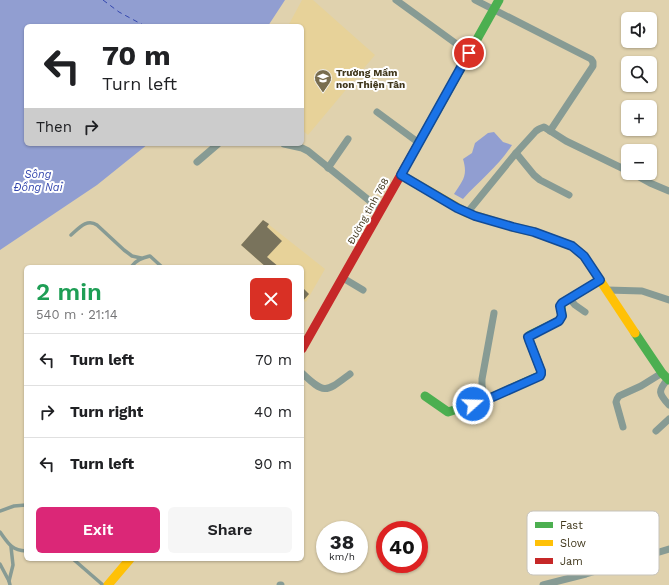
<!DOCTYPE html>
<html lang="en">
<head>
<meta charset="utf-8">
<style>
  body { margin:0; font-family:"Work Sans",sans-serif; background:#f6f6f6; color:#202124; height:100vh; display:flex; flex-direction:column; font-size:15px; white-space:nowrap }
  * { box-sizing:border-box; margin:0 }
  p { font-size:13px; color:#757577 }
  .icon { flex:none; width:22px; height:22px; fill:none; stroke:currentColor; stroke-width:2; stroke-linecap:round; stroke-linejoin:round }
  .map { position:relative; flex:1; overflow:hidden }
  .drawer { position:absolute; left:24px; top:265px; width:280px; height:296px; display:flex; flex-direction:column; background:#fff; border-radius:6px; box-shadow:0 1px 3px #0004 }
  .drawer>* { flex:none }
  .top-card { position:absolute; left:24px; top:24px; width:280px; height:122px; border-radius:6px; box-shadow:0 1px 3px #0004; background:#fff; color:#202124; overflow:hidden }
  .fabs { position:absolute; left:621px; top:12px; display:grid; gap:8px }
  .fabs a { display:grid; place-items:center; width:36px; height:36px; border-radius:6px; background:#fff; box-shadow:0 1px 3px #0004; font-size:20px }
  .speed { position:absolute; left:316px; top:521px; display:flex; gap:8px; font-size:20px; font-weight:700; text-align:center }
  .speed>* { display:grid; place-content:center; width:52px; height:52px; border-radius:50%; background:#fff; box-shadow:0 1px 3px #0004; line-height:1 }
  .speed small { font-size:10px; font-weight:400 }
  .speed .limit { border:6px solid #d22; background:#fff; color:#111 }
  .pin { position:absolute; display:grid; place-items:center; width:34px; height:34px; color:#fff; margin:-17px; border:2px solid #fff; border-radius:50%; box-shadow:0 1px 4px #0007 }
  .me { position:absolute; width:44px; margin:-22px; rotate:70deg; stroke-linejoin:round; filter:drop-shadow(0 0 3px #0008) }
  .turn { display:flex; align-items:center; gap:14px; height:84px; padding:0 12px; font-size:18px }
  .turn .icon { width:52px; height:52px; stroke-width:2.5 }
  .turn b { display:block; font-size:28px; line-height:34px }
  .then { display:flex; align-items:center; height:38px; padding:0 12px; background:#0003; gap:8px; font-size:15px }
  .round { display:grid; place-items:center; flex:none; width:42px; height:42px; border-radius:6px; background:#f6f6f6 }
  .summary { display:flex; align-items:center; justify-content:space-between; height:68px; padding:0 12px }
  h1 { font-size:24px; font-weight:600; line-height:30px; color:#1e9e55 }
  .cta { display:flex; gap:8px; margin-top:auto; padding:8px 12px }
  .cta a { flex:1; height:46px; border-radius:6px; background:#db2777; color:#fff; font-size:16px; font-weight:600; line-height:46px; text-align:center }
  .cta a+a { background:#f6f6f6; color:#202124 }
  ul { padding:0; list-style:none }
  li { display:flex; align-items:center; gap:12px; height:52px; padding:0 12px; border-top:1px solid #e0e0e0 }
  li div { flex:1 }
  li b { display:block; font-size:15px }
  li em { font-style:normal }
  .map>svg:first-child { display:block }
  .built { fill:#e7d299 }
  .water { fill:#919ed1 }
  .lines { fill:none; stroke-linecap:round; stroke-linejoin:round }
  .ferry { stroke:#3447ae; stroke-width:1; stroke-dasharray:5 4; stroke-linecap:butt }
  .building { fill:#79735c }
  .lane { stroke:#879b94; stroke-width:3.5 }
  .street { stroke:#879b94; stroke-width:7 }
  .fast { stroke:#4caf50; stroke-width:9 }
  .slow { stroke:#ffc107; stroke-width:9 }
  .jam { stroke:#c62828; stroke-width:9 }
  .route-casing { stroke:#114b97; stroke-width:10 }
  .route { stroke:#1a73e8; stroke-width:7 }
  .labels { text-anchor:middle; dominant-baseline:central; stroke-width:4; stroke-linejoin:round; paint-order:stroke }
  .poi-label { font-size:10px; font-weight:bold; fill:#40371c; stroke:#fff; text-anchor:start }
  .street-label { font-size:10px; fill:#40371c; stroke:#fff }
  .water-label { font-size:11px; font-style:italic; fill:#3447ae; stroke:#fff }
  .key { fill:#fff; stroke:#c6c3bb; stroke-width:1 }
  .key-label { font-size:11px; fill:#40371c }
</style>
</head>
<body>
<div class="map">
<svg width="669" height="585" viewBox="0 0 669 585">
  <rect width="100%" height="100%" fill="#e0d2ae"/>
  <!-- built -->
  <g class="built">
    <polygon points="302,0 313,0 375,55 308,135 302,130 302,26 288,26"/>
    <polygon points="263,220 325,269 306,302 302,299 302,267 266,267 241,245"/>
  </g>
  <!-- water -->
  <g class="water">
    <polygon points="0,0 285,0 268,26 26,26 26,144 148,144 97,185 0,250"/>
    <path d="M 494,132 L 503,142 L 512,145 C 499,166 479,181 463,199 L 454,194 C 463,180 468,176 463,159 L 472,153 L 475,143 L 488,133 Z"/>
  </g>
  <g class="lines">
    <!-- ferry -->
    <polyline class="ferry" points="103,0 119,12 145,26"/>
  </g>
  <!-- building -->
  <g class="building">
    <polygon points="263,220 269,224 267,227 282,241 267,257 279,267 266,267 241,245"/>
    <polygon points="302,287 309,294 302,302"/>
  </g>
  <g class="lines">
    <!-- lane -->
    <g class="lane">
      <path d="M 71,235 C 79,228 87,218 97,225 L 124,250 L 132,256 L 141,258"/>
      <path d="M 131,267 C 136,260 142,258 150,256 L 162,267"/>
      <polyline points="0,511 14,506 26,505"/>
      <path d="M 0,532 C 8,543 11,550 26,551"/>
      <polyline points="73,559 103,585"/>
      <polyline points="0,564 9,581 10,585"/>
      <polyline points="9,581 13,565 11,547"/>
    </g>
    <!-- street -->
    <g class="street">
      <polyline points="396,0 469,53"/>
      <polyline points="475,0 591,59 593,62 593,66 550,131"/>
      <polyline points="377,112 419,143"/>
      <polyline points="284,144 302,148 308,151 381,210"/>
      <polyline points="516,153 534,175 540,180 569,195"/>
      <polyline points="197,162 218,144"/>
      <polyline points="328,168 348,139"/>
      <polyline points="632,173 650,183 669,191"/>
      <polyline points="467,213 516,153 536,131 539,129 544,127 566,141 628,171"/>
      <polyline points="343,278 363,290"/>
      <polyline points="607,290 642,291 669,300"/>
      <polyline points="569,298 575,305 585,312"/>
      <path d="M 302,373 C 325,395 326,392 350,374"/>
      <path d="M 668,379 C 657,391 659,394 669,405"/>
      <polyline points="486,400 482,386 482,379 494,313"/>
      <polyline points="623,427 616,402 617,399 619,396 641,386 662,373"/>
      <polyline points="656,431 669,419"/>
      <polyline points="280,585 281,585"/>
      <polyline points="543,585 586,574 669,549"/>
    </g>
    <!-- fast -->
    <g class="fast">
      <polyline points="416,148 499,0"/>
      <polyline points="635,333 662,373 669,380"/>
      <polyline points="425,396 448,412 486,400 539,376 541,374 541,371 528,337 530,335 559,321 562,316 561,306 562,303 600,280"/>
    </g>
    <!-- slow -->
    <g class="slow">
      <polyline points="401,175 467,213 513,227 534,232 572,246 584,256 635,333"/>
      <polyline points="108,585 130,559"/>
    </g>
    <!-- jam -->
    <polyline class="jam" points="302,349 416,148"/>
  </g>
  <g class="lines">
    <!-- route casing -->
    <g class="route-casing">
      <polyline id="route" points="469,53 401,175 457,208 475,216 513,227 534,232 572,246 584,256 600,280 562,303 560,306 562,316 559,321 528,337 529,340 541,371 541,374 540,376 486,400 473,404"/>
    </g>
    <!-- route -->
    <use href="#route" class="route"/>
  </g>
  <!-- icons -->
  <defs>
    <g id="school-pin" transform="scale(0.9)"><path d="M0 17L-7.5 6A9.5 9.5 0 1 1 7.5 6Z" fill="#786d4f" stroke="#fff"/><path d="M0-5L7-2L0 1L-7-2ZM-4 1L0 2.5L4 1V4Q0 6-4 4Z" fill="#fff"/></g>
  </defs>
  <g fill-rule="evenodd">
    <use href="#school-pin" x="323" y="78"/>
  </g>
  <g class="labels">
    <!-- poi labels -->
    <g class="poi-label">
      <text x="336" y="72">Trường Mầm<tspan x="336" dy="12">non Thiện Tân</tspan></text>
    </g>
    <!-- street labels -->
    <g class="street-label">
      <text transform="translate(368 211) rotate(-61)">Đường tỉnh 768</text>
    </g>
    <!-- water labels -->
    <g class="water-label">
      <text x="38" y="174">Sông<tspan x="38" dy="13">Đồng Nai</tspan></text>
    </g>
  </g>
  <!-- legend -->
  <rect x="527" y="511" width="132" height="64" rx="6" class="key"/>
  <rect x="535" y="522" width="18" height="6" fill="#4caf50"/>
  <rect x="535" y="540" width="18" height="6" fill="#ffc107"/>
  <rect x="535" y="558" width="18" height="6" fill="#c62828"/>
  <g class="key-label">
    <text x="560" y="529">Fast</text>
    <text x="560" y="547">Slow</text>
    <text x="560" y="565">Jam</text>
  </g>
</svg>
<div class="fabs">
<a><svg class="icon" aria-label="sound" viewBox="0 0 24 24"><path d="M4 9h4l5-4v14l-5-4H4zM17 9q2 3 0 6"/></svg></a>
<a><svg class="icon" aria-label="search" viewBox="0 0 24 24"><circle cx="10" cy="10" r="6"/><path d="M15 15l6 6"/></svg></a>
<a>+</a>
<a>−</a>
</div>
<div class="speed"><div>38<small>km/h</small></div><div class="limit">40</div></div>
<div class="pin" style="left:469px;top:53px;background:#d93025"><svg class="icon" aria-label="arrive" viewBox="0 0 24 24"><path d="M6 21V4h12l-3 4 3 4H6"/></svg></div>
<svg class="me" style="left:473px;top:404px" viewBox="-20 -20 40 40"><circle r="17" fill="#1a73e8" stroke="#fff" stroke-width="3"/><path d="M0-11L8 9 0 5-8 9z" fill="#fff"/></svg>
<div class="top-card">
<div class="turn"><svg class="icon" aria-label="left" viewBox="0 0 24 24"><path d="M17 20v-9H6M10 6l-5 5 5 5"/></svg><div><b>70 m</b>Turn left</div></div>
<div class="then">Then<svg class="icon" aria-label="right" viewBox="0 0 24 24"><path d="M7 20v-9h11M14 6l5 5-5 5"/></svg></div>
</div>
<section class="drawer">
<div class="summary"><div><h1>2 min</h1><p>540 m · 21:14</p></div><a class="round" style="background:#d93025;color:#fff"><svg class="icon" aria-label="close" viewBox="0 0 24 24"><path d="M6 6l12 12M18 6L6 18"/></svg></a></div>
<ul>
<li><svg class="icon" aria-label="left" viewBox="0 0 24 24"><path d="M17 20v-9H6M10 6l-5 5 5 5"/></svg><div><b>Turn left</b></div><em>70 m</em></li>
<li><svg class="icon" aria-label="right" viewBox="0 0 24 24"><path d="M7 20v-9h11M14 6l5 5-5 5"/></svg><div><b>Turn right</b></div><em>40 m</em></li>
<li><svg class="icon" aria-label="left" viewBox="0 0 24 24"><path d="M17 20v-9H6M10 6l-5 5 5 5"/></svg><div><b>Turn left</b></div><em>90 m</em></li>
</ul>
<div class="cta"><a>Exit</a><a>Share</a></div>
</section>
</div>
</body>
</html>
